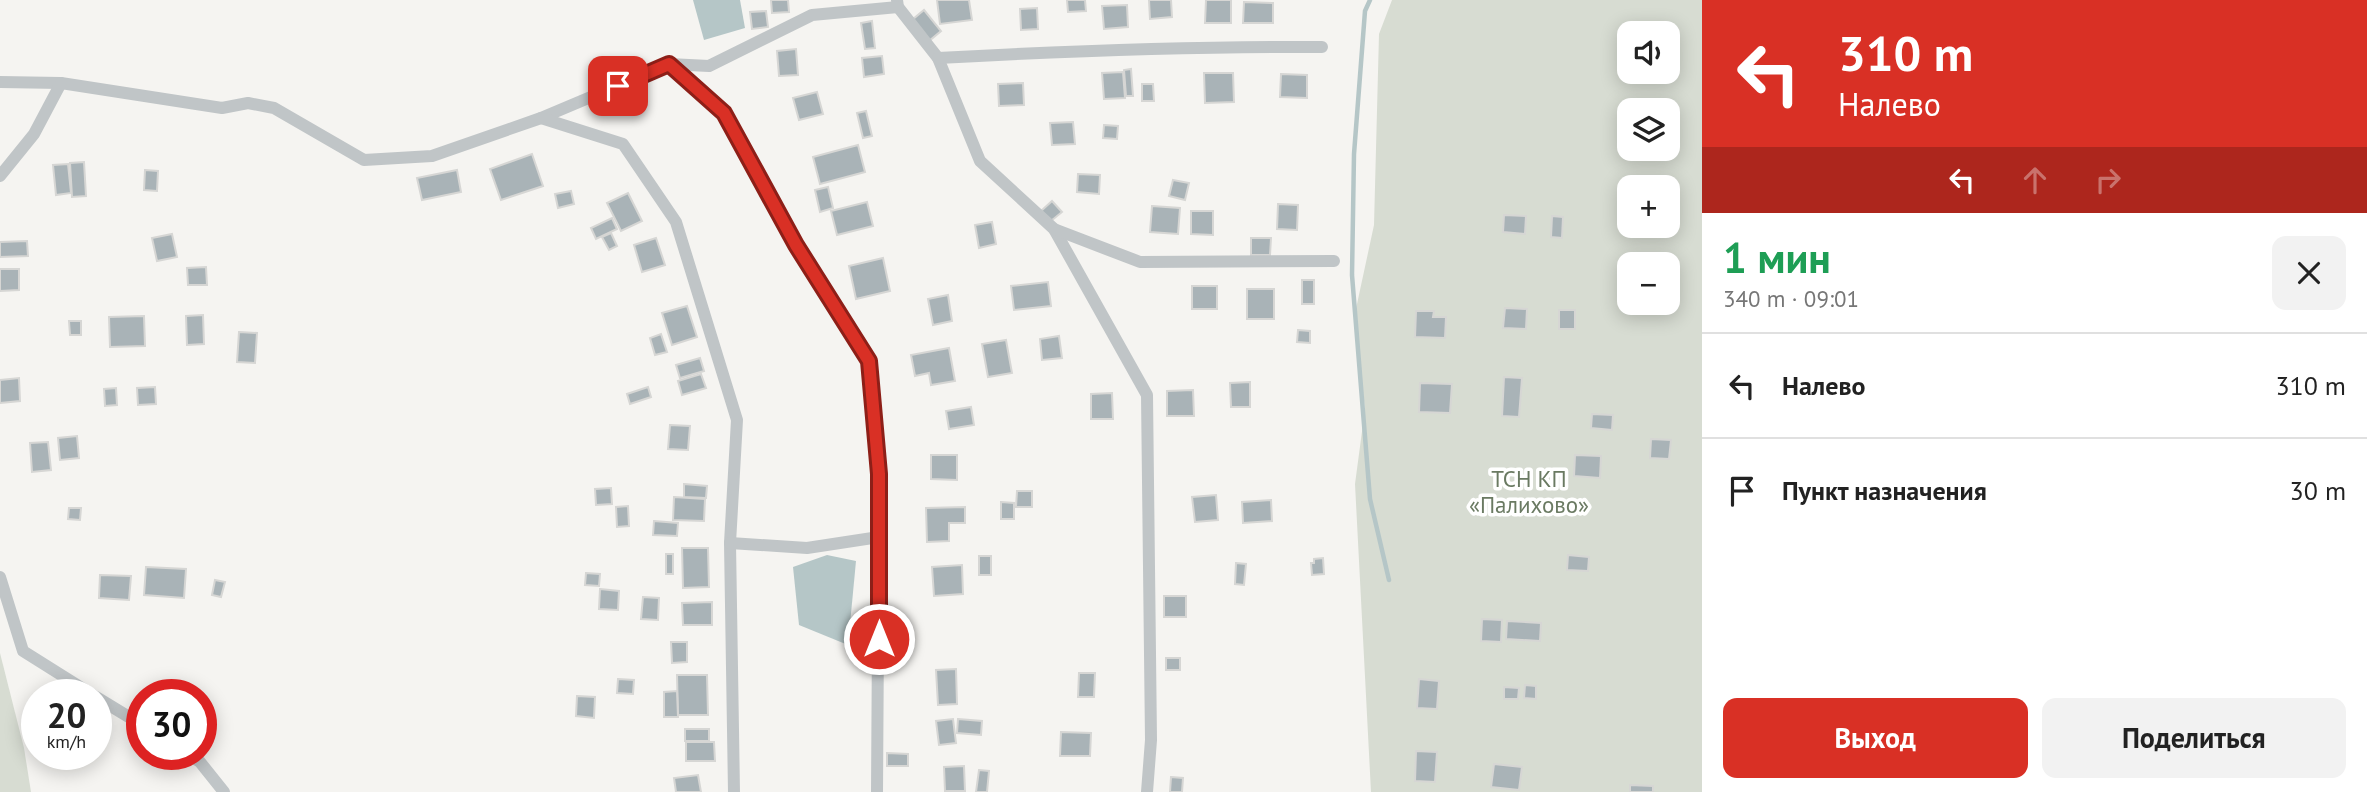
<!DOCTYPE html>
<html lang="ru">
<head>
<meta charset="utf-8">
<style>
  body { margin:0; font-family:"PT Sans",sans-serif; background:#f2f2f2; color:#222; height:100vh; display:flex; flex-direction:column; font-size:26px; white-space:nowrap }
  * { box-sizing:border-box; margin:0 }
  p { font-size:23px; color:#767676 }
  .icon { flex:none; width:38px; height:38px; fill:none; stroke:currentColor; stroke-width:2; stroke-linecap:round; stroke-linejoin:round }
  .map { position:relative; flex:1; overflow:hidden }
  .drawer { display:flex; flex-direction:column; background:#fff; width:665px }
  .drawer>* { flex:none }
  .top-card { background:#d93025; color:#fff; overflow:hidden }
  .tools { position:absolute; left:1617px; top:21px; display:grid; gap:14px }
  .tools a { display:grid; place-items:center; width:63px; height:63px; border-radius:14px; background:#fff; box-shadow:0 4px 18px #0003; font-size:35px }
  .speed { position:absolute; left:21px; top:679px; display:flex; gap:14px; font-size:35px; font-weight:700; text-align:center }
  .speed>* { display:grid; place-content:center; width:91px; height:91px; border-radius:50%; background:#fff; box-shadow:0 4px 18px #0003; line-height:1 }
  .speed small { font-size:18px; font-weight:400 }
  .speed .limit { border:10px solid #d22; background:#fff; color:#111 }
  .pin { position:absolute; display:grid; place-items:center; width:60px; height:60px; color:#fff; margin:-30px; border-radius:14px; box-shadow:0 4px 10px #0006 }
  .me { position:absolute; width:77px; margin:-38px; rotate:0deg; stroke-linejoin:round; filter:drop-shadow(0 0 5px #0008) }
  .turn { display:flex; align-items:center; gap:24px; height:147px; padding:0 21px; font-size:32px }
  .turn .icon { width:91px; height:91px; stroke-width:2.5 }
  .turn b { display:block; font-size:49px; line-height:60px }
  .lanes { display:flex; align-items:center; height:66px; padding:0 21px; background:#0003; justify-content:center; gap:35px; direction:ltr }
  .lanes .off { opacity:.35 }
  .round { display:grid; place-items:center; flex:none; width:74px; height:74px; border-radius:14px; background:#f2f2f2 }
  .overview { display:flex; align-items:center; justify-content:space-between; height:119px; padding:0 21px }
  h1 { font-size:42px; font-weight:600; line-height:52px; color:#1e9e55 }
  .cta { display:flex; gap:14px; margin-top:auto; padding:14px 21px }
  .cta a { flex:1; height:80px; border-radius:14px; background:#d93025; color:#fff; font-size:28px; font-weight:600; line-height:80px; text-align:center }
  .cta a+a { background:#f2f2f2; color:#222 }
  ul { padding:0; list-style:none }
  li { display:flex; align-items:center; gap:21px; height:105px; padding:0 21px; border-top:2px solid #e0e0e0 }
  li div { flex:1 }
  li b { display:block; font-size:26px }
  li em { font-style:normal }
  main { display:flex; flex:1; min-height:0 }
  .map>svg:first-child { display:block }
  .green { fill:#d7dcd2; fill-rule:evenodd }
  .water { fill:#b5c6c7 }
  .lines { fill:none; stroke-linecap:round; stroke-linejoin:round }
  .stream { stroke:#b5c6c7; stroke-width:4.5 }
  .building { fill:#a9b3b7; stroke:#d6d6d4; stroke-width:2 }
  .street { stroke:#c0c5c7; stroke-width:12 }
  .route-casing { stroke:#8d1f18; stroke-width:18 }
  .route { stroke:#d93025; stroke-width:12 }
  .labels { text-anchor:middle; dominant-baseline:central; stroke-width:7; stroke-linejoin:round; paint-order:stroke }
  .park-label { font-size:23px; fill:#6a7a62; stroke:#fff }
</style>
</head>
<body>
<main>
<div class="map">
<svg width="1702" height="792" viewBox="0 0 1702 792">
  <rect width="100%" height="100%" fill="#f5f4f1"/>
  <!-- green -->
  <g class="green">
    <path d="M 1392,0 L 1702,0 L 1702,792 L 1371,792 L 1355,484 L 1365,409 L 1354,318 L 1374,225 L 1379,34 ZM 1629,33 L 1668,33 L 1668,72 L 1629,72 ZM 1629,110 L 1668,110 L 1668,149 L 1629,149 ZM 1629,187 L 1668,187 L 1668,226 L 1629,226 ZM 1629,264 L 1668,264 L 1668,303 L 1629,303 Z"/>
    <polygon points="0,653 24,748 31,792 0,792"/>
  </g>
  <!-- water -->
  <g class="water">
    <polygon points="693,0 740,0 745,28 704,40"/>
    <polygon points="827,555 856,561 848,645 799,625 793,567"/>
  </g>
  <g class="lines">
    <!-- stream -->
    <polyline class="stream" points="1370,0 1365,11 1354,154 1352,275 1370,499 1389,580"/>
  </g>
  <!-- building -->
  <g class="building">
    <polygon points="771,0 788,0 789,12 772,13"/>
    <polygon points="937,0 969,0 972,20 940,24"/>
    <polygon points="1067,0 1085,0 1086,11 1068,12"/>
    <polygon points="1149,0 1171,0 1172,17 1150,19"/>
    <polygon points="1206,0 1231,0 1231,23 1205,23"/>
    <polygon points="1244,2 1273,3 1273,23 1243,23"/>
    <polygon points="1127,5 1128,27 1104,29 1102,6"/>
    <polygon points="1037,8 1038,29 1021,30 1020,9"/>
    <polygon points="924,10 941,31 929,41 912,20"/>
    <polygon points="766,11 768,27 752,29 750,12"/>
    <polygon points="872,21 875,48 865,49 861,23"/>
    <polygon points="796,49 798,75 779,76 777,51"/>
    <polygon points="882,56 884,74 864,77 862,58"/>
    <polygon points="1131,69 1133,96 1126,96 1124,70"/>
    <polygon points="1123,72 1125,98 1104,99 1102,73"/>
    <polygon points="1204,73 1233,73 1234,102 1205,103"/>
    <polygon points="1281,74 1307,75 1307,98 1280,97"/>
    <polygon points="1023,83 1024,105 999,106 998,84"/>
    <polygon points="1142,84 1153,84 1154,101 1142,101"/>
    <polygon points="817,92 823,114 799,120 793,98"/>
    <polygon points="866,111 872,136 863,138 857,113"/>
    <polygon points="1073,122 1075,144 1052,145 1050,123"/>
    <polygon points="1104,125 1118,126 1117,139 1103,138"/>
    <polygon points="858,145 865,172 820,184 813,157"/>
    <polygon points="532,154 543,186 501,200 490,169"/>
    <polygon points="84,162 86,196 72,197 70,163"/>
    <polygon points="68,164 71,193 56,195 53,165"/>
    <polygon points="145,170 158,171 157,191 144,190"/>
    <polygon points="457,170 461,192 422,200 417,178"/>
    <polygon points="1078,174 1100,175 1099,194 1077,192"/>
    <polygon points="1173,180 1189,183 1185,200 1169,196"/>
    <polygon points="828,187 833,208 820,212 815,190"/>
    <polygon points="571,191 574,204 558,208 555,194"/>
    <polygon points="628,193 642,221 621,231 607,203"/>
    <polygon points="1052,201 1062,212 1051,221 1041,211"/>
    <polygon points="867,202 873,226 837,235 831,211"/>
    <polygon points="1278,204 1298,205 1297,230 1277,229"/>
    <polygon points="1152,206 1180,208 1178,234 1150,232"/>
    <polygon points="1191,211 1213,211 1213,235 1191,234"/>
    <polygon points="1504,215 1526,216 1525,234 1503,232"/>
    <polygon points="1552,216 1563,217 1562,238 1551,237"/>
    <polygon points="612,218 617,229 596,239 591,228"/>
    <polygon points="992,222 996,244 979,248 975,225"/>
    <polygon points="611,233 617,246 609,250 602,237"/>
    <polygon points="172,234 177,257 157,261 152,238"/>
    <polygon points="656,238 665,265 642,272 634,245"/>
    <polygon points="1251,238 1271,238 1270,255 1251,255"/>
    <polygon points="27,241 28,256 0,257 0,242"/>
    <polygon points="883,258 890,291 856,299 849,266"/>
    <polygon points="206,267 207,285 188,285 187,268"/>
    <polygon points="0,269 19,269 19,290 0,291"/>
    <rect x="1302" y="280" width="12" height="24"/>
    <polygon points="1048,282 1051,306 1014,310 1011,286"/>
    <rect x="1192" y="286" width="25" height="23"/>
    <rect x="1247" y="289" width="27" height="30"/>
    <polygon points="948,295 952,321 933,325 928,299"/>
    <polygon points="687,306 697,337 672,345 662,313"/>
    <polygon points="1505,308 1527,309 1526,329 1503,328"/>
    <rect x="1559" y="310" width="16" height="19"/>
    <polygon points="1416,311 1434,311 1433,317 1446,317 1445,338 1415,337"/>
    <polygon points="203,315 204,344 187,345 186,316"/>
    <polygon points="144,316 145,346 110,347 109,317"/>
    <polygon points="69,321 81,321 81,335 70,335"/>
    <polygon points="1298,330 1310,331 1310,343 1297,342"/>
    <polygon points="239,332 257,333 255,363 237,362"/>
    <polygon points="661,334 667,352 655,355 650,338"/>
    <polygon points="1059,336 1062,358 1042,360 1040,339"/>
    <polygon points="1006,340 1012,373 988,377 982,344"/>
    <polygon points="949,348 955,381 931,385 929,373 915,376 911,355"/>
    <polygon points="700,358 704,371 680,378 676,365"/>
    <polygon points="701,374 706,388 682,395 678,381"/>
    <polygon points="1504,377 1522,378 1519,417 1502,416"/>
    <polygon points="19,378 20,401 0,403 0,380"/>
    <polygon points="1250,382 1250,407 1231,407 1230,383"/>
    <polygon points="1420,383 1452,384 1450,413 1419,412"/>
    <polygon points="155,387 156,404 138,405 137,388"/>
    <polygon points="648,387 651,397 630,404 627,394"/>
    <polygon points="116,388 117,405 105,406 104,389"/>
    <polygon points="1193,390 1194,416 1167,416 1167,391"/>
    <polygon points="1112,393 1113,419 1091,419 1091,394"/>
    <polygon points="971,407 974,425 949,429 946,411"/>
    <polygon points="1592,414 1613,415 1612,430 1591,428"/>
    <polygon points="670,425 690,426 688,450 668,449"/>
    <polygon points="77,436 79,458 60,460 58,438"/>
    <polygon points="1651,439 1671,440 1669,459 1650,458"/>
    <polygon points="48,442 51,470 32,472 30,443"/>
    <polygon points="931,455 957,455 957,480 931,479"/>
    <polygon points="1575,455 1601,456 1600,478 1574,476"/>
    <polygon points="684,484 707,486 706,498 684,497"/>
    <polygon points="611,488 612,504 596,505 595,489"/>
    <polygon points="1017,491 1032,491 1032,507 1016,507"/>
    <polygon points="1216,495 1218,520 1195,522 1192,497"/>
    <polygon points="674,497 705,499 704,521 673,520"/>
    <polygon points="1271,500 1272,521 1243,523 1242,502"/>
    <polygon points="1001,502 1014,503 1014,519 1001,519"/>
    <polygon points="628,506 629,526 617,527 616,507"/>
    <polygon points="965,507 965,523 949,523 949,541 927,542 926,508"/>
    <polygon points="69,508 81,508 80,520 68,519"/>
    <polygon points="654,521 678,523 677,536 653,535"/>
    <polygon points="682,548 708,548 709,587 683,588"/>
    <rect x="666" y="554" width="7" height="20"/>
    <polygon points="1568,555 1589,557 1588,571 1567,570"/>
    <rect x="979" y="556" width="12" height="19"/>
    <polygon points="1323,558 1324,574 1312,575 1311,563 1314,563 1314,559"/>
    <polygon points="1236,563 1246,564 1244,585 1235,584"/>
    <polygon points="962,565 963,594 934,596 932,567"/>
    <polygon points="146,567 186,569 184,598 144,595"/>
    <polygon points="586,573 600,574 599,586 585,585"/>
    <polygon points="100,575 131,576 129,600 99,598"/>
    <polygon points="215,580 225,582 221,597 212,595"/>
    <polygon points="600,589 619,591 618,610 599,609"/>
    <rect x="1164" y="596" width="22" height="21"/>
    <polygon points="643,597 659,598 658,620 641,619"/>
    <polygon points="712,602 712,625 683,625 682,603"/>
    <polygon points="1482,619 1502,620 1501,642 1481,641"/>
    <polygon points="1507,621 1541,623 1540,641 1506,639"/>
    <polygon points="671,642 687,642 687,662 672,663"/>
    <rect x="1166" y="658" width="14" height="12"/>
    <polygon points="956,669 957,704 938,705 936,670"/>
    <polygon points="1079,673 1095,673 1094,697 1078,697"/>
    <polygon points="677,675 707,675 708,715 678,715"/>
    <polygon points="618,679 634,680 633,694 617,693"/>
    <polygon points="1419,679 1439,681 1437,709 1417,708"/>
    <polygon points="1525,685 1536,686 1536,699 1524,698"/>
    <polygon points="1504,687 1519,688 1518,699 1504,699"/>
    <polygon points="677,691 678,717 664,717 664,692"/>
    <polygon points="577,696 595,697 594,718 576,716"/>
    <polygon points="953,719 956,743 939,745 936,721"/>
    <polygon points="958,719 982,721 981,735 957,733"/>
    <rect x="685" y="729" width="24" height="12"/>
    <polygon points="1061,732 1091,733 1090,756 1060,756"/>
    <polygon points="686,742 714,742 715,761 686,761"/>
    <polygon points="1416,751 1437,752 1435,782 1415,781"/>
    <polygon points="887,753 908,754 908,766 887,766"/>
    <polygon points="1494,764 1522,767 1519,790 1491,787"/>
    <polygon points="964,766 965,791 945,791 944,767"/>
    <polygon points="979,770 989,771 987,792 976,792"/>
    <polygon points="698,775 701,792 676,792 674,778"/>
    <polygon points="1171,777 1183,778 1182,792 1170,792"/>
    <polygon points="1630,785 1653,786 1653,792 1630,792"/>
  </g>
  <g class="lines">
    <!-- street -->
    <g class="street">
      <polyline points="897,0 898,7 938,58 980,161 1054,229 1147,395 1151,740 1147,792"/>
      <path d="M 938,58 C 1066,51 1193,46 1322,47"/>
      <polyline points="669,64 725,113 796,245 869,361 879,474 877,792"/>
      <polyline points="0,82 61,83 222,108 248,103 274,108 364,160 432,156 541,118 669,64 709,66 812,15 898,7"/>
      <polyline points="541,118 623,144 676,222 737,420 730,543 734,792"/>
      <polyline points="0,176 34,134 61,83"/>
      <polyline points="1054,229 1140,262 1334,261"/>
      <polyline points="730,543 807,548 879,537"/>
      <polyline points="0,577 23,651 93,695"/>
      <polyline points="96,697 142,725"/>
      <polyline points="188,754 200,762 224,792"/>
    </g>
  </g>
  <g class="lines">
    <!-- route casing -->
    <g class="route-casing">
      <polyline id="route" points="618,86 669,64 724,113 796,245 869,361 879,474 879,639"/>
    </g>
    <!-- route -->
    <use href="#route" class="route"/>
  </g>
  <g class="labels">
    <!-- park labels -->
    <g class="park-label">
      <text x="1529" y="478">ТСН КП<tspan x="1529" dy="26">«Палихово»</tspan></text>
    </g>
  </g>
</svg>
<div class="tools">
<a><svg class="icon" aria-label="sound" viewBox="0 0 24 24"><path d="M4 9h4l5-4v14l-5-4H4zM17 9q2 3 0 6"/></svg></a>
<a><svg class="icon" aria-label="layers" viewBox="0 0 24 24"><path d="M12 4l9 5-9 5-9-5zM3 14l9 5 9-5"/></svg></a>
<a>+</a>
<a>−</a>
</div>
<div class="speed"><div>20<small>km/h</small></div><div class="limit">30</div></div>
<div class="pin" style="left:618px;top:86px;background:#d93025"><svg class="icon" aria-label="arrive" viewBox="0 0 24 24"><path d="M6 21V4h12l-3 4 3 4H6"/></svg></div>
<svg class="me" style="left:879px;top:639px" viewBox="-20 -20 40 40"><circle r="17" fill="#d93025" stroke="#fff" stroke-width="3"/><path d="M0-11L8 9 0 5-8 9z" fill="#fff"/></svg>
</div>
<section class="drawer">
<div class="top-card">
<div class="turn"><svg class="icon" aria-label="left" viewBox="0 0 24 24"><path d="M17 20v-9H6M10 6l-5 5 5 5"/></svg><div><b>310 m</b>Налево</div></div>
<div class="lanes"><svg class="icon" aria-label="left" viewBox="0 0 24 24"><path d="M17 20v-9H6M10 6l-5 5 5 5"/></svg><svg class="icon off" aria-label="ahead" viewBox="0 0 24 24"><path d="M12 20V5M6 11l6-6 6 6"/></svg><svg class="icon off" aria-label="right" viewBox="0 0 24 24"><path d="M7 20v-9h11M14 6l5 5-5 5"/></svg></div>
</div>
<div class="overview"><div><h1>1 мин</h1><p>340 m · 09:01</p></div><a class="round"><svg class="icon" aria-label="close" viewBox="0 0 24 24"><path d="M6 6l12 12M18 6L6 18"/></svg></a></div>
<ul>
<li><svg class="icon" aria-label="left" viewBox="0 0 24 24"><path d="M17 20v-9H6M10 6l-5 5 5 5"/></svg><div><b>Налево</b></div><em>310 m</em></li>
<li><svg class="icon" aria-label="arrive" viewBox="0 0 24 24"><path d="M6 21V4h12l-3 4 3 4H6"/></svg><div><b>Пункт назначения</b></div><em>30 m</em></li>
</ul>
<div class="cta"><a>Выход</a><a>Поделиться</a></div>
</section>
</main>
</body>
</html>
